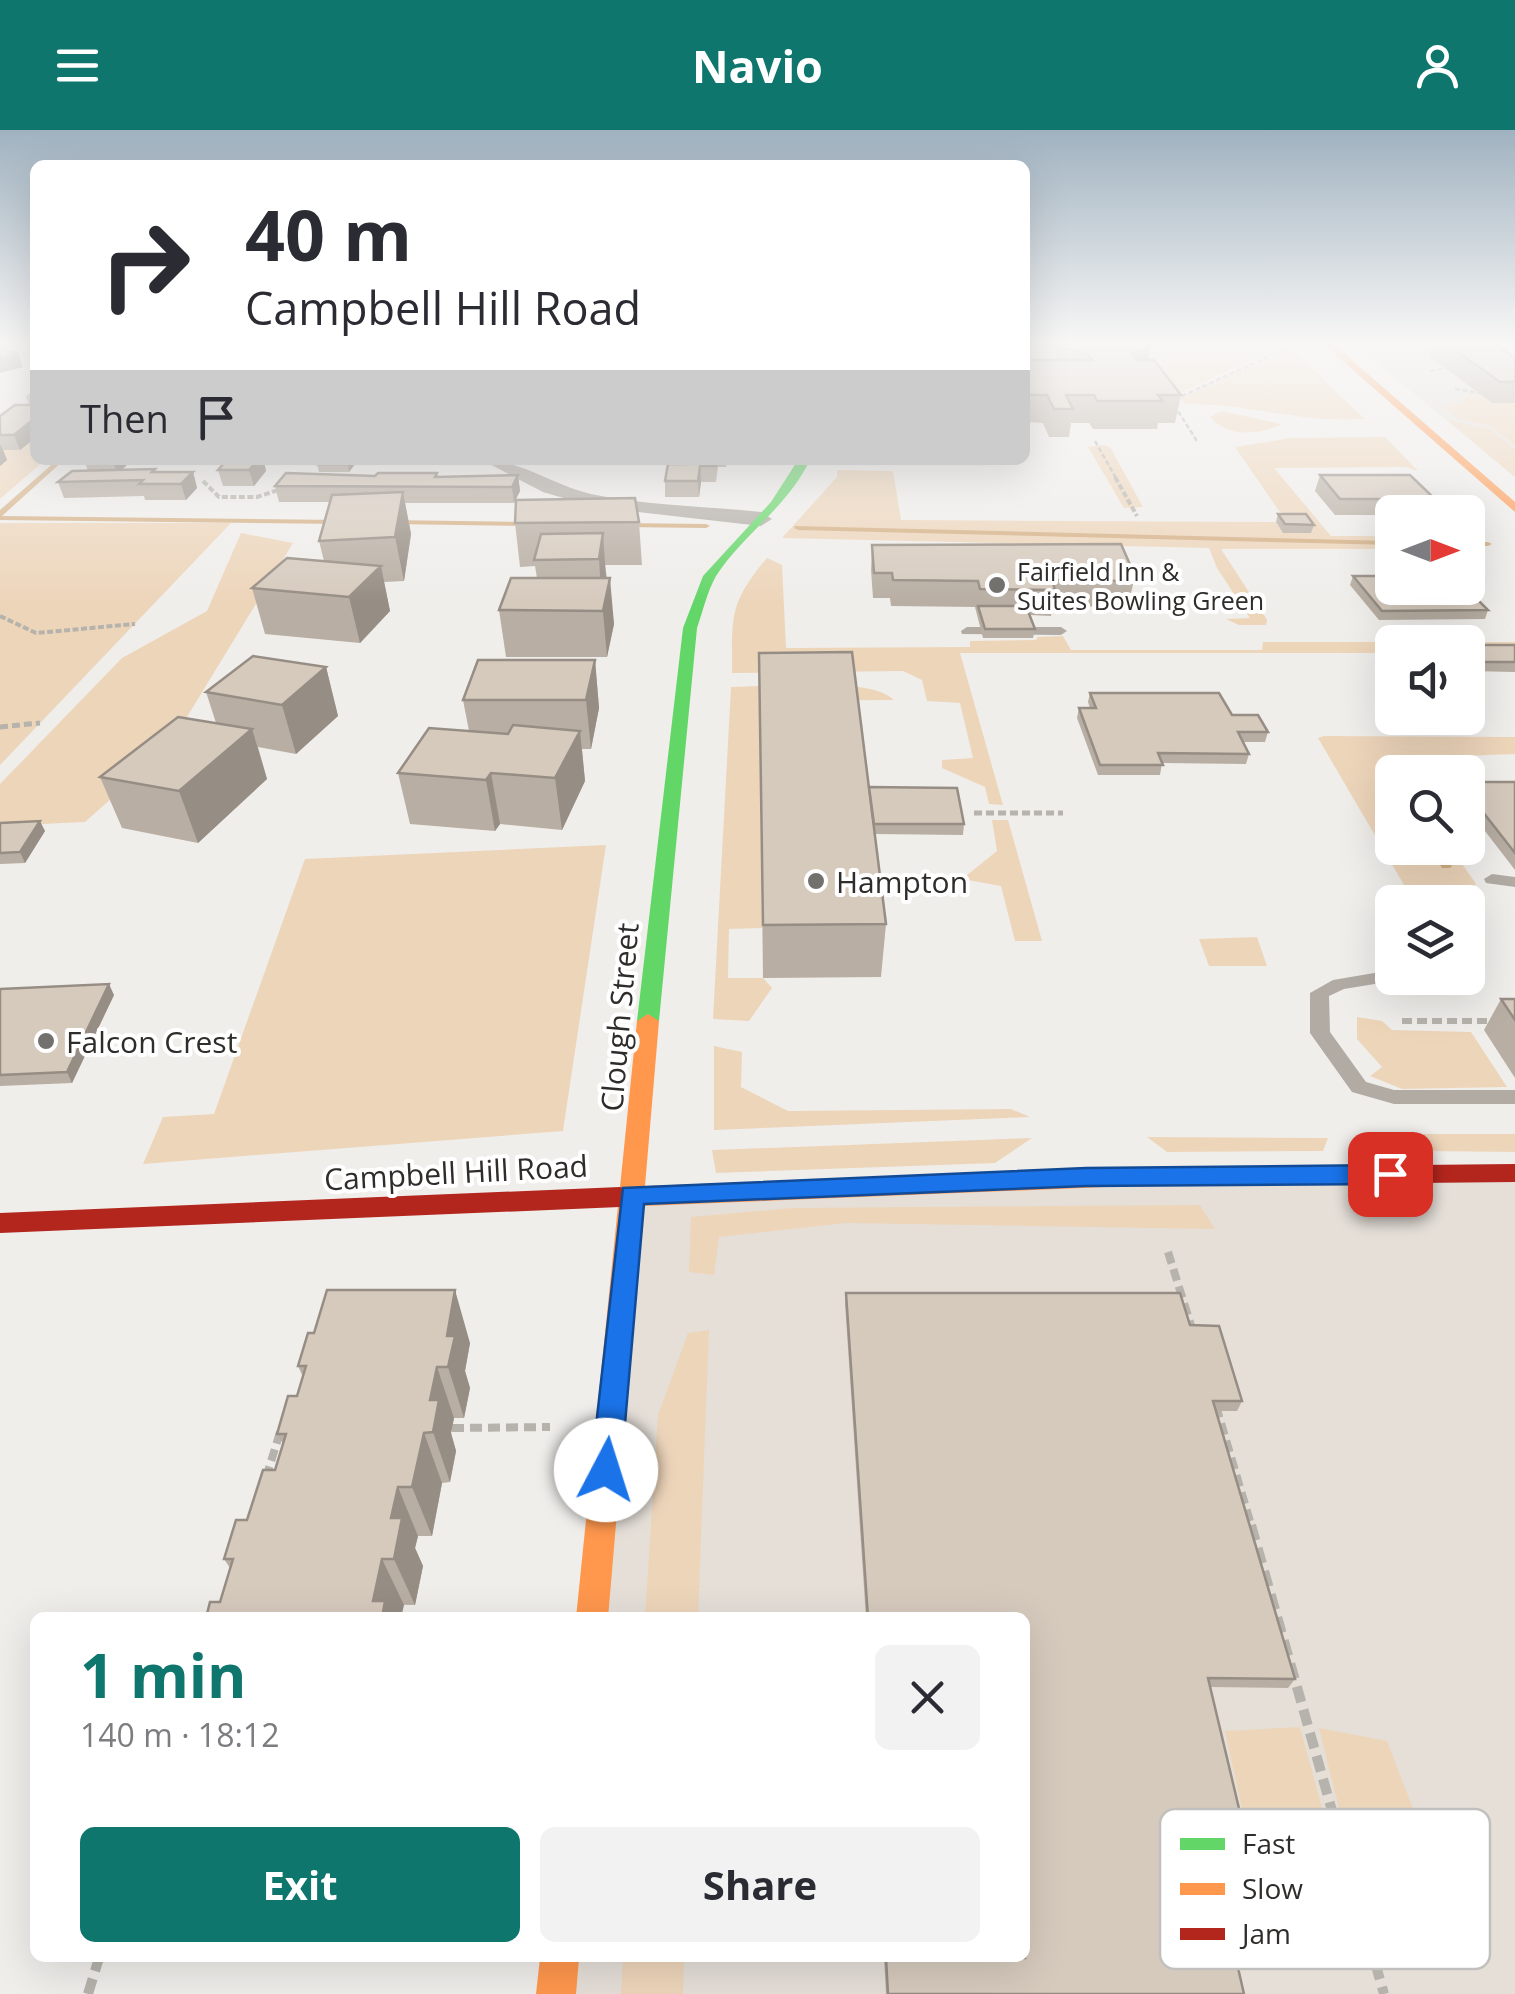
<!DOCTYPE html>
<html lang="en">
<head>
<meta charset="utf-8">
<style>
  body { margin:0; font-family:"Open Sans",sans-serif; background:#f2f2f3; color:#2b2b33; height:100vh; display:flex; flex-direction:column; font-size:38px; white-space:nowrap }
  * { box-sizing:border-box; margin:0 }
  p { font-size:32px; color:#7c7c81 }
  .icon { flex:none; width:55px; height:55px; fill:none; stroke:currentColor; stroke-width:2; stroke-linecap:round; stroke-linejoin:round }
  .map { position:relative; flex:1; overflow:hidden }
  .drawer { position:absolute; left:30px; top:1482px; width:1000px; height:350px; display:flex; flex-direction:column; background:#fff; border-radius:15px; box-shadow:0 10px 40px #0002 }
  .drawer>* { flex:none }
  .banner { position:absolute; left:30px; top:30px; width:1000px; height:305px; border-radius:15px; box-shadow:0 10px 40px #0002; background:#fff; color:#2b2b33; overflow:hidden }
  .needle { width:65px; rotate:90deg }
  .buttons { position:absolute; left:1375px; top:365px; display:grid; gap:20px }
  .buttons a { display:grid; place-items:center; width:110px; height:110px; border-radius:15px; background:#fff; box-shadow:0 10px 40px #0002; font-size:50px }
  .pin { position:absolute; display:grid; place-items:center; width:85px; height:85px; color:#fff; margin:-42px; border-radius:20px; box-shadow:0 5px 15px #0006 }
  .me { position:absolute; width:110px; margin:-55px; rotate:5deg; stroke-linejoin:round; filter:drop-shadow(0 0 8px #0008) }
  .turn { display:flex; align-items:center; gap:35px; height:210px; padding:0 50px; font-size:45px }
  .turn .icon { width:130px; height:130px; stroke-width:2.5 }
  .turn b { display:block; font-size:70px; line-height:85px }
  .then { display:flex; align-items:center; height:95px; padding:0 50px; background:#0003; gap:20px; font-size:38px }
  .round { display:grid; place-items:center; flex:none; width:105px; height:105px; border-radius:15px; background:#f2f2f3 }
  .overview { display:flex; align-items:center; justify-content:space-between; height:170px; padding:0 50px }
  h1 { font-size:60px; font-weight:700; line-height:75px; color:#0f766e }
  .cta { display:flex; gap:20px; margin-top:auto; padding:20px 50px }
  .cta a { flex:1; height:115px; border-radius:15px; background:#0f766e; color:#fff; font-size:40px; font-weight:700; line-height:115px; text-align:center }
  .cta a+a { background:#f2f2f3; color:#2b2b33 }
  header { display:flex; justify-content:space-between; align-items:center; height:130px; padding:0 50px; background:#0f766e; color:#fff; font-size:45px; font-weight:700 }
  .map>svg:first-child { display:block }
  .built { fill:#e5dfd8 }
  .green { fill:#edd5ba }
  .lines { fill:none; stroke-linecap:round; stroke-linejoin:round }
  .stream { fill:#d4af83; fill-rule:evenodd }
  .path-far5 { stroke:#b6b2ac; stroke-width:2.5; stroke-dasharray:5 2.5; stroke-linecap:butt }
  .path-far4 { stroke:#b6b2ac; stroke-width:4; stroke-dasharray:6 2.5; stroke-linecap:butt }
  .path-far3 { stroke:#b6b2ac; stroke-width:5; stroke-dasharray:8 4; stroke-linecap:butt }
  .path-far2 { stroke:#b6b2ac; stroke-width:6; stroke-dasharray:10 5; stroke-linecap:butt }
  .path-far1 { stroke:#b6b2ac; stroke-width:8; stroke-dasharray:12 6; stroke-linecap:butt }
  .path { stroke:#b6b2ac; stroke-width:10; stroke-dasharray:16 8; stroke-linecap:butt }
  .lane { fill:#b1aba4; fill-rule:evenodd }
  .street { fill:#b1aba4; fill-rule:evenodd }
  .fast { fill:#63d668; fill-rule:evenodd }
  .slow { fill:#ff974d; fill-rule:evenodd }
  .jam { fill:#b3261e; fill-rule:evenodd }
  .wall { fill:#b8aea3 }
  .shaded-wall { fill:#968d84 }
  .building { fill:#d6cabd; stroke:#968d84; stroke-width:2.5 }
  .route { fill:#1a73e8; stroke:#114b97; stroke-width:2.5 }
  .poi-dot { fill:#73716e; stroke:#fff; stroke-width:4 }
  .labels { text-anchor:middle; dominant-baseline:central; stroke-width:8; stroke-linejoin:round; paint-order:stroke }
  .far-poi-label { font-size:25px; fill:#2f2d2b; stroke:#fff; text-anchor:start }
  .poi-label { font-size:30px; fill:#2f2d2b; stroke:#fff; text-anchor:start }
  .street-label { font-size:30px; fill:#2f2d2b; stroke:#fff }
  .key { fill:#fff; stroke:#c1c0bf; stroke-width:2.5 }
  .key-label { font-size:28px; fill:#2f2d2b }
</style>
</head>
<body>
<header><svg class="icon" aria-label="menu" viewBox="0 0 24 24"><path d="M4 6h16M4 12h16M4 18h16"/></svg>Navio<svg class="icon" aria-label="person" viewBox="0 0 24 24"><circle cx="12" cy="8" r="4"/><path d="M4 21q1-7 8-7t8 7"/></svg></header>
<div class="map">
<svg width="1515" height="1864" viewBox="0 0 1515 1864">
  <rect width="100%" height="100%" fill="#f0eeeb"/>
  <!-- built -->
  <g class="built">
    <polygon points="1515,212 1515,347 1353,213"/>
    <polygon points="1515,1043 1515,1864 556,1864 560,1828 1025,1828 1025,1488 592,1487 632,1064"/>
  </g>
  <!-- green -->
  <g class="green">
    <polygon points="1025,212 1281,212 1282,216 1171,267 1148,230 1117,229 1025,256"/>
    <path d="M 1291,219 L 1365,289 C 1304,294 1246,273 1185,274 L 1180,268 Z"/>
    <path d="M 1469,264 C 1486,266 1497,273 1515,273 L 1515,290 L 1511,291 L 1515,294 L 1515,315 L 1489,295 L 1457,288 L 1442,276 L 1461,273 Z"/>
    <path d="M 1221,281 L 1282,294 C 1256,306 1228,307 1210,287 Z"/>
    <polygon points="1447,290 1489,299 1515,320 1515,347"/>
    <polygon points="1385,307 1418,341 1406,337 1274,338 1331,406 1392,406 1392,419 1221,419 1267,490 1266,495 1239,495 1226,489 1250,488 1217,438 1209,418 782,408 837,347 837,340 893,341 901,390 1269,392 1276,392 1283,403 1310,403 1304,393 1279,381 1235,317 1291,308"/>
    <polygon points="35,308 35,330 45,330 0,369 0,320"/>
    <polygon points="1104,315 1110,317 1143,377 1124,378 1088,317"/>
    <polygon points="0,393 231,393 0,635"/>
    <polygon points="241,403 293,413 168,618 85,692 0,696 0,654 122,528 207,481"/>
    <path d="M 767,428 L 782,435 L 786,518 L 970,517 L 970,511 L 1036,510 L 1038,507 L 1063,506 L 1071,520 L 1262,520 L 1263,512 L 1515,512 L 1515,524 L 1468,524 L 1468,512 L 1392,512 L 1392,523 L 960,523 L 1003,675 L 989,674 L 985,657 L 942,638 L 942,630 L 973,628 L 960,573 L 927,571 L 922,550 L 903,541 L 732,543 C 732,486 729,473 767,428 Z"/>
    <path d="M 731,557 C 767,557 871,546 894,570 L 759,571 L 762,798 L 729,799 L 728,848 L 763,848 L 772,858 L 749,891 L 713,889 Z"/>
    <polygon points="1324,606 1515,607 1515,624 1404,628 1411,642 1392,642 1392,718 1451,718 1476,754 1459,771 1414,772 1318,608"/>
    <polygon points="992,690 1008,690 1042,811 1015,811 1001,756 962,749 997,721"/>
    <polygon points="606,715 563,1001 143,1034 163,987 214,984 305,729"/>
    <polygon points="1257,807 1267,836 1209,836 1199,809"/>
    <polygon points="1357,887 1382,891 1392,900 1471,902 1507,957 1402,959 1370,946 1382,937 1357,909"/>
    <polygon points="714,916 742,922 741,957 788,981 1011,979 1030,987 714,1000"/>
    <polygon points="1416,1004 1515,1004 1515,1022 1426,1021"/>
    <polygon points="1147,1007 1328,1008 1323,1021 1167,1022"/>
    <polygon points="1032,1008 995,1033 716,1043 712,1020"/>
    <polygon points="1200,1075 1215,1099 846,1093 719,1107 714,1145 689,1142 691,1087 792,1078"/>
    <polygon points="709,1200 698,1487 645,1487 658,1285 688,1203"/>
    <path d="M 1300,1597 L 1332,1715 C 1309,1714 1294,1722 1277,1736 L 1251,1720 L 1225,1601 Z"/>
    <polygon points="1319,1598 1387,1611 1442,1754 1398,1751 1349,1719"/>
    <polygon points="623,1828 684,1828 683,1864 621,1864"/>
  </g>
  <g class="lines">
    <!-- stream -->
    <g class="stream">
      <polygon points="57,330 64,330 2,386 340,390 344,392 340,394 0,390 0,380"/>
      <polygon points="389,390 530,392 534,394 530,396 392,394 389,394"/>
      <polygon points="619,393 706,394 710,396 706,398 622,397 618,395"/>
      <polygon points="795,396 1392,411 1392,415 798,400 794,398"/>
      <polygon points="1468,412 1488,412 1492,414 1488,416 1468,416"/>
      <polygon points="1430,718 1440,718 1452,736 1450,738 1442,738"/>
    </g>
    <!-- path-far5 -->
    <g class="path-far5">
      <polyline points="1430,241 1447,238"/>
      <polyline points="1455,259 1480,263"/>
      <polyline points="1175,269 1292,216"/>
      <polyline points="1174,275 1197,311"/>
      <polyline points="1095,311 1117,350"/>
    </g>
    <!-- path-far4 -->
    <g class="path-far4">
      <polyline points="1115,347 1137,386"/>
      <polyline points="203,351 219,367 257,367 284,358"/>
      <polyline points="0,486 36,503 135,494"/>
    </g>
    <!-- path-far3 -->
    <g class="path-far3">
      <polyline points="0,597 40,593"/>
      <polyline points="974,683 1063,683"/>
    </g>
    <!-- path-far2 -->
    <polyline class="path-far2" points="1402,891 1495,891"/>
    <!-- path-far1 -->
    <g class="path-far1">
      <polyline points="1168,1122 1193,1202"/>
      <polyline points="1216,1276 1252,1398"/>
      <polyline points="452,1298 550,1297"/>
      <polyline points="266,1348 280,1302"/>
    </g>
    <!-- path -->
    <g class="path">
      <polyline points="1251,1395 1384,1864"/>
      <polyline points="88,1864 99,1828"/>
    </g>
    <!-- lane -->
    <g class="lane">
      <polygon points="967,497 1061,497 1067,501 1061,505 962,504 961,501"/>
      <polygon points="1492,744 1515,747 1515,757 1486,753 1484,749"/>
      <polygon points="1392,840 1392,848 1400,848 1399,850 1344,859 1329,866 1330,902 1366,952 1394,960 1515,960 1515,974 1394,974 1352,962 1310,903 1310,863 1333,850"/>
    </g>
    <!-- street -->
    <g class="street">
      <polygon points="0,212 16,212 0,220"/>
      <path d="M 482,330 C 522,330 553,355 591,364 C 647,376 705,376 761,382 L 772,389 L 761,396 L 594,377 L 543,362 Z"/>
    </g>
    <!-- fast -->
    <path class="fast" d="M 798,330 L 810,330 C 786,379 744,403 716,446 C 707,462 703,481 697,498 L 659,891 L 648,898 L 637,891 L 683,498 L 703,446 L 771,372 Z"/>
    <!-- slow -->
    <g class="slow">
      <polygon points="1321,212 1331,212 1515,372 1515,382"/>
      <polygon points="648,884 659,891 645,1056 1130,1038 1139,1040 1142,1047 1139,1054 1130,1056 643,1076 608,1488 576,1488 618,1076 607,1067 611,1060 620,1057 637,891"/>
      <polygon points="540,1828 579,1828 576,1864 536,1864"/>
    </g>
    <!-- jam -->
    <g class="jam">
      <polygon points="1515,1034 1515,1052 1130,1056 1121,1054 1118,1047 1121,1040 1130,1038"/>
      <polygon points="620,1057 629,1060 633,1067 629,1074 620,1077 0,1103 0,1083"/>
    </g>
  </g>
  <!-- wall -->
  <g class="wall">
    <polygon points="1061,212 1139,212 1150,217 1148,230 1181,265 1175,293 1158,293 1157,299 1093,299 1089,293 1071,293 1069,307 1049,307 1043,293 1025,292 1025,230 1056,230 1058,217"/>
    <polygon points="1434,212 1492,212 1515,228 1515,273 1492,273 1429,226"/>
    <polygon points="35,260 35,308 20,320 3,320 7,330 0,336 0,286 29,275 26,266"/>
    <polygon points="84,330 132,330 122,340 193,342 197,358 186,370 145,370 144,366 64,368 58,352 88,341"/>
    <polygon points="224,330 265,330 264,332 266,341 254,356 223,356 218,340 225,333"/>
    <polygon points="320,330 358,330 349,342 319,342 317,334"/>
    <rect x="554" y="330" width="28" height="2"/>
    <polygon points="687,330 727,330 726,337 718,337 716,352 701,352 699,367 665,367 665,351 686,334"/>
    <polygon points="437,343 438,347 518,345 520,361 514,373 405,373 411,404 404,451 384,452 390,481 360,513 265,504 252,458 324,431 319,411 330,372 279,372 275,356 375,346"/>
    <polygon points="1320,345 1435,369 1430,382 1392,382 1392,385 1335,385 1315,361"/>
    <polygon points="1278,384 1314,395 1311,403 1283,403 1276,392"/>
    <polygon points="639,392 642,435 605,435 614,494 607,527 506,527 499,480 537,448 535,436 520,437 515,393"/>
    <polygon points="872,415 1135,446 1129,472 1119,472 1118,477 1052,476 1051,486 1030,485 1035,499 1033,508 983,508 975,477 891,476 890,468 873,468 871,440"/>
    <polygon points="1353,446 1488,480 1485,489 1379,490 1350,455"/>
    <polygon points="1468,515 1515,515 1515,542 1468,541"/>
    <polygon points="759,523 869,657 964,694 963,705 875,704 886,794 881,847 763,848"/>
    <polygon points="595,530 599,578 591,619 582,619 585,651 562,700 500,694 495,701 410,694 398,643 469,601 463,570"/>
    <polygon points="326,537 338,586 296,624 258,617 267,649 198,713 122,698 100,647 216,593 206,562"/>
    <polygon points="1090,563 1232,585 1268,602 1265,612 1243,612 1249,624 1246,634 1162,633 1160,645 1098,645 1077,588 1079,578 1090,578 1088,572"/>
    <polygon points="1468,652 1515,652 1515,740 1468,679"/>
    <polygon points="0,693 45,701 25,733 0,734"/>
    <polygon points="0,859 114,865 72,953 0,956"/>
    <polygon points="1501,869 1515,869 1515,948 1484,900"/>
    <polygon points="846,1163 1190,1195 1242,1271 1237,1281 1216,1281 1295,1549 1288,1558 1210,1557 1251,1729 1244,1736 1215,1736 1244,1864 886,1864 884,1828 1025,1828 1025,1488 866,1488 845,1173"/>
    <polygon points="470,1213 465,1241 470,1258 464,1288 454,1288 451,1303 456,1321 450,1352 442,1353 432,1406 418,1406 415,1418 423,1436 415,1475 220,1472 230,1438 224,1429 275,1340 283,1314 277,1304 297,1266 303,1247 298,1236"/>
  </g>
  <!-- shaded-wall -->
  <g class="shaded-wall">
    <polygon points="1150,217 1145,243 1132,223"/>
    <polygon points="18,223 23,237 0,243 0,228"/>
    <polygon points="35,288 35,308 20,320 14,305"/>
    <polygon points="1,315 7,330 0,336 0,316"/>
    <polygon points="113,330 132,330 117,344"/>
    <polygon points="253,330 265,330 264,332 266,341 254,356 249,340"/>
    <polygon points="351,330 358,330 349,342 348,334"/>
    <polygon points="700,336 701,352 699,367 698,351"/>
    <polygon points="193,342 197,358 186,370 181,354"/>
    <polygon points="518,345 520,361 514,373 512,357"/>
    <polygon points="403,362 411,404 404,451 395,407"/>
    <polygon points="603,403 606,447 602,474 599,429"/>
    <polygon points="381,436 390,481 360,513 349,467"/>
    <polygon points="610,448 614,494 607,527 603,481"/>
    <polygon points="595,530 599,578 591,619 586,570"/>
    <polygon points="326,537 338,586 296,624 282,575"/>
    <polygon points="252,599 267,649 198,713 179,661"/>
    <polygon points="580,601 585,651 562,700 555,648"/>
    <polygon points="491,643 500,694 495,701 486,650"/>
    <polygon points="40,691 45,701 25,733 20,722"/>
    <polygon points="109,854 114,865 72,953 67,942"/>
    <polygon points="455,1160 470,1213 465,1241 470,1258 464,1288 448,1237 447,1206"/>
    <polygon points="437,1237 454,1288 451,1303 456,1321 450,1352 433,1302 430,1270"/>
    <polygon points="424,1303 442,1353 432,1406 412,1357"/>
    <polygon points="398,1357 418,1406 415,1418 423,1436 415,1475 394,1429 391,1388"/>
    <polygon points="382,1429 404,1475 401,1488 381,1488 373,1471"/>
  </g>
  <!-- building -->
  <g class="building">
    <polygon points="1063,212 1139,212 1150,217 1132,223 1137,230 1154,230 1181,265 1158,265 1163,271 1097,271 1094,265 1066,265 1073,279 1054,279 1047,265 1025,265 1025,230 1092,230 1087,223 1058,217"/>
    <polygon points="1444,212 1492,212 1515,228 1515,252 1500,252"/>
    <polygon points="0,219 18,223 0,228"/>
    <polygon points="15,275 35,275 35,288 14,305 0,305 0,286"/>
    <polygon points="227,330 258,330 249,340 218,340"/>
    <polygon points="320,330 351,330 348,334 317,334"/>
    <polygon points="687,330 717,330 716,336 700,336 698,351 665,351 668,334 686,334"/>
    <polygon points="155,339 152,342 193,342 181,354 139,354 143,350 58,352 72,341"/>
    <polygon points="286,343 375,346 378,343 437,343 435,347 518,345 512,357 275,356"/>
    <polygon points="1320,345 1410,345 1435,369 1340,369"/>
    <polygon points="403,362 395,407 319,411 332,365"/>
    <polygon points="635,368 639,392 515,393 516,370"/>
    <polygon points="1278,384 1306,384 1314,395 1285,394"/>
    <polygon points="603,403 599,429 534,430 541,404"/>
    <polygon points="1121,414 1135,446 1122,446 1124,451 1052,450 1055,460 980,459 978,451 893,450 892,443 874,443 872,415"/>
    <polygon points="287,428 381,436 349,467 252,458"/>
    <polygon points="1353,446 1392,446 1392,458 1466,458 1488,480 1382,481"/>
    <polygon points="511,448 610,448 603,481 499,480"/>
    <polygon points="978,476 1026,476 1035,499 985,499"/>
    <rect x="1468" y="515" width="47" height="17"/>
    <polygon points="852,522 886,794 763,795 759,523"/>
    <polygon points="253,526 326,537 282,575 206,562"/>
    <polygon points="478,530 595,530 586,570 463,570"/>
    <polygon points="1090,563 1219,563 1232,585 1258,585 1268,602 1238,602 1249,624 1158,623 1163,635 1100,635 1079,578 1096,578"/>
    <polygon points="178,587 252,599 179,661 100,647"/>
    <polygon points="513,595 580,601 555,648 491,643 486,650 398,643 429,598 508,604"/>
    <polygon points="1468,652 1515,652 1515,723 1468,663"/>
    <polygon points="869,657 957,658 964,694 874,694"/>
    <polygon points="40,691 20,722 0,723 0,693"/>
    <polygon points="109,854 67,942 0,945 0,859"/>
    <polygon points="1501,869 1515,869 1515,890"/>
    <polygon points="327,1160 455,1160 447,1206 455,1206 448,1237 437,1237 430,1270 439,1270 433,1302 424,1303 412,1357 398,1357 391,1388 402,1388 394,1429 382,1429 373,1471 385,1471 382,1488 206,1488 210,1472 220,1472 233,1429 224,1429 236,1390 247,1390 263,1340 275,1340 286,1304 277,1304 288,1266 297,1266 306,1236 298,1236 308,1203 314,1203"/>
    <polygon points="846,1163 1180,1163 1190,1195 1219,1196 1242,1271 1213,1271 1295,1549 1208,1548 1251,1729 1213,1729 1244,1864 888,1864 886,1828 1025,1828 1025,1488 868,1488"/>
  </g>
  <!-- sky -->
  <linearGradient id="sky" x2="0" y2="1"><stop stop-color="#a0b2c0"/><stop offset="0.45" stop-color="#f8f7f6"/><stop offset="1" stop-color="#f8f7f6" stop-opacity="0"/></linearGradient>
  <rect width="1515" height="473" fill="url(#sky)"/>
  <!-- route -->
  <polygon class="route" points="1390,1035 1399,1038 1402,1044 1399,1051 1390,1054 1086,1056 644,1074 621,1340 617,1350 606,1354 595,1350 591,1340 623,1058 1086,1038"/>
  <!-- markers -->
  <g class="poi-dot">
    <circle cx="997" cy="455" r="10"/>
    <circle cx="816" cy="751" r="10"/>
    <circle cx="46" cy="911" r="10"/>
  </g>
  <g class="labels">
    <!-- far-poi labels -->
    <g class="far-poi-label">
      <text x="1017" y="441">Fairfield Inn &amp;<tspan x="1017" dy="29">Suites Bowling Green</tspan></text>
    </g>
    <!-- poi labels -->
    <g class="poi-label">
      <text x="836" y="751">Hampton</text>
      <text x="66" y="911">Falcon Crest</text>
    </g>
    <!-- street labels -->
    <g class="street-label">
      <text transform="translate(619 887) rotate(-85)">Clough Street</text>
      <text transform="translate(456 1042) rotate(-3)">Campbell Hill Road</text>
    </g>
  </g>
  <!-- legend -->
  <rect x="1160" y="1679" width="330" height="160" rx="15" class="key"/>
  <rect x="1180" y="1708" width="45" height="12" fill="#63d668"/>
  <rect x="1180" y="1753" width="45" height="12" fill="#ff974d"/>
  <rect x="1180" y="1798" width="45" height="12" fill="#b3261e"/>
  <g class="key-label">
    <text x="1242" y="1724">Fast</text>
    <text x="1242" y="1769">Slow</text>
    <text x="1242" y="1814">Jam</text>
  </g>
</svg>
<div class="buttons">
<a><svg class="needle" viewBox="-14 -14 28 28"><path d="M0-13l5 13h-10z" fill="#e53935"/><path d="M0 13l5-13h-10z" fill="#7c7c81"/></svg></a>
<a><svg class="icon" aria-label="sound" viewBox="0 0 24 24"><path d="M4 9h4l5-4v14l-5-4H4zM17 9q2 3 0 6"/></svg></a>
<a><svg class="icon" aria-label="search" viewBox="0 0 24 24"><circle cx="10" cy="10" r="6"/><path d="M15 15l6 6"/></svg></a>
<a><svg class="icon" aria-label="layers" viewBox="0 0 24 24"><path d="M12 4l9 5-9 5-9-5zM3 14l9 5 9-5"/></svg></a>
</div>
<div class="pin" style="left:1390px;top:1044px;background:#d93025"><svg class="icon" aria-label="arrive" viewBox="0 0 24 24"><path d="M6 21V4h12l-3 4 3 4H6"/></svg></div>
<svg class="me" style="left:606px;top:1340px" viewBox="-20 -20 40 40"><circle r="19" fill="#fff"/><path d="M0-13L10 11 0 6-10 11z" fill="#1a73e8"/></svg>
<div class="banner">
<div class="turn"><svg class="icon" aria-label="right" viewBox="0 0 24 24"><path d="M7 20v-9h11M14 6l5 5-5 5"/></svg><div><b>40 m</b>Campbell Hill Road</div></div>
<div class="then">Then<svg class="icon" aria-label="arrive" viewBox="0 0 24 24"><path d="M6 21V4h12l-3 4 3 4H6"/></svg></div>
</div>
<section class="drawer">
<div class="overview"><div><h1>1 min</h1><p>140 m · 18:12</p></div><a class="round"><svg class="icon" aria-label="close" viewBox="0 0 24 24"><path d="M6 6l12 12M18 6L6 18"/></svg></a></div>
<div class="cta"><a>Exit</a><a>Share</a></div>
</section>
</div>
</body>
</html>
